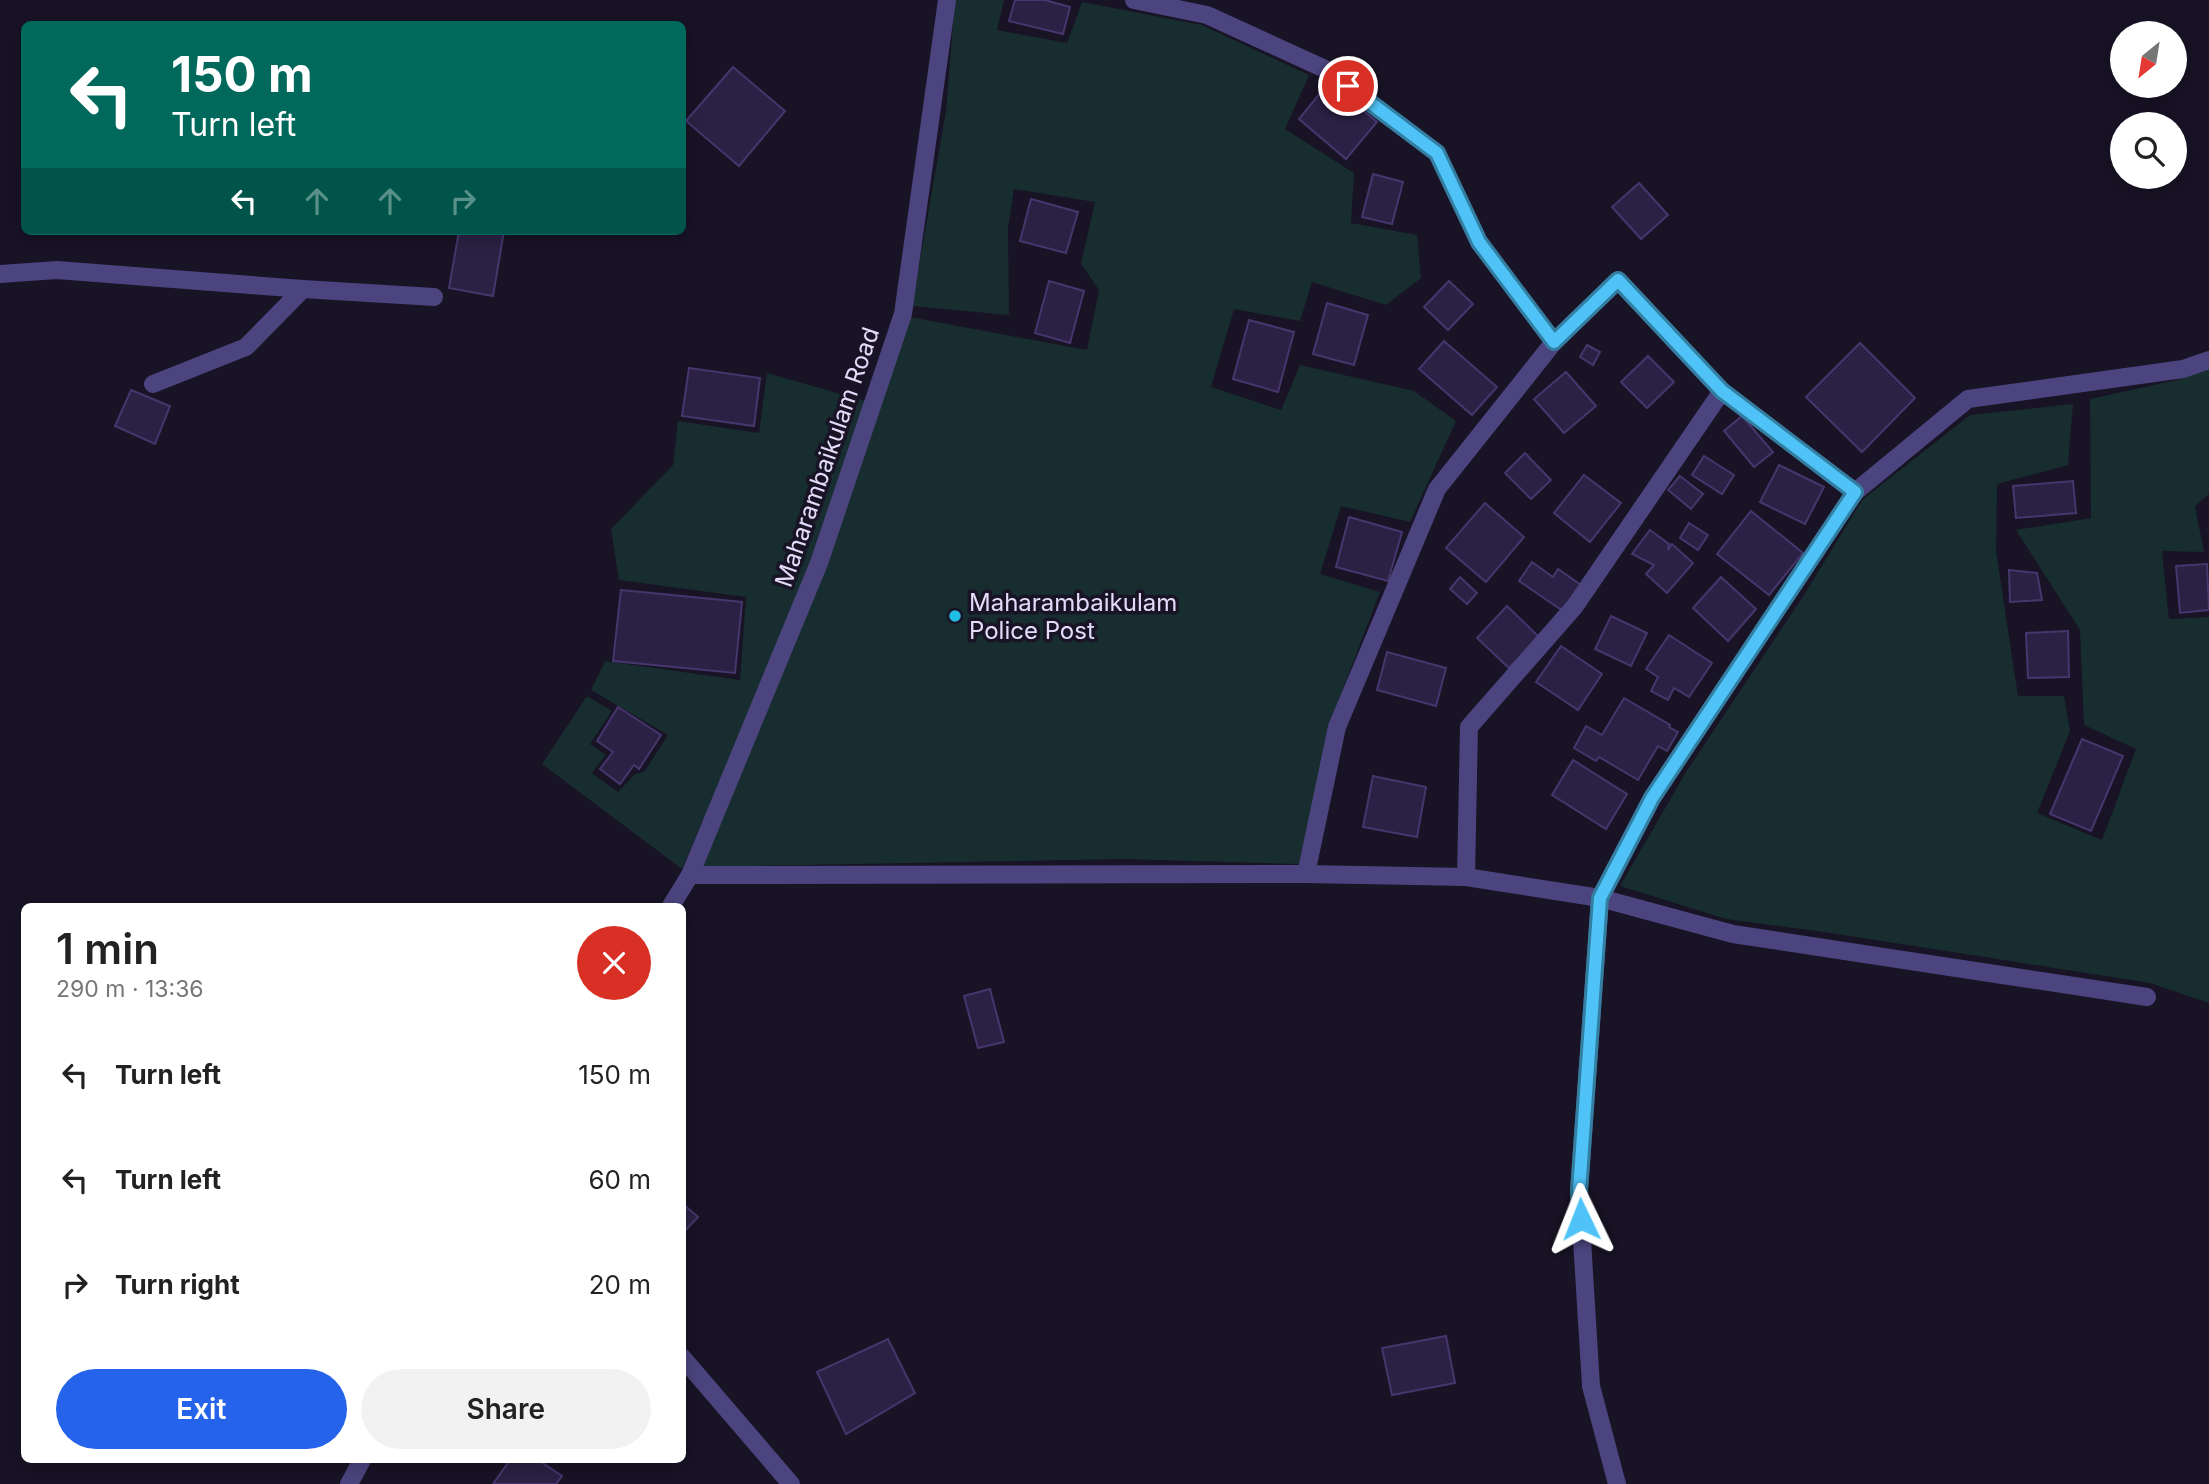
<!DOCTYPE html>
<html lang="en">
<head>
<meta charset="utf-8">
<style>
  body { margin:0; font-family:Inter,sans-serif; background:#f2f2f2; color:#222; height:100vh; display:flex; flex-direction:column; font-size:26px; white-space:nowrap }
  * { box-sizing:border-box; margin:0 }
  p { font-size:23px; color:#767676 }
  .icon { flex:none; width:38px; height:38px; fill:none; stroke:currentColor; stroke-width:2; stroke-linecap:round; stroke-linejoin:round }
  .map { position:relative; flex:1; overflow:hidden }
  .drawer { position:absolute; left:21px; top:903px; width:665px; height:560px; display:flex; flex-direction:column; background:#fff; border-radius:10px; box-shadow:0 4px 18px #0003 }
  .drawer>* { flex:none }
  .hud { position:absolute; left:21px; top:21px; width:665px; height:214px; border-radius:10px; box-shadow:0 4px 18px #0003; background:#00695c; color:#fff; overflow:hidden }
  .needle { width:46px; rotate:210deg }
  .controls { position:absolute; left:2110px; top:21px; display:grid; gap:14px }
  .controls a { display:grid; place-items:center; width:77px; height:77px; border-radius:50%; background:#fff; box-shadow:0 4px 18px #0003; font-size:35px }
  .pin { position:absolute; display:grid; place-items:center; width:60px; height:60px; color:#fff; margin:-30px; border:4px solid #fff; border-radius:50%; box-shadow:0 2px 7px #0007 }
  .me { position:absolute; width:77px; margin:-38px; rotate:358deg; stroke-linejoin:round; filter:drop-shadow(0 0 5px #0008) }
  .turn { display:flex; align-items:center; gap:24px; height:147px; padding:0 35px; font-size:32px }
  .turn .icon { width:91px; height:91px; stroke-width:2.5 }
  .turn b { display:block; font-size:49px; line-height:60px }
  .lanes { display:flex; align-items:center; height:66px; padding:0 35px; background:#0003; justify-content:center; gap:35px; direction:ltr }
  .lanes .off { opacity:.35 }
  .round { display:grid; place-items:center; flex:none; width:74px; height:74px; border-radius:37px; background:#f2f2f2 }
  .headline { display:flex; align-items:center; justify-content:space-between; height:119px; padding:0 35px }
  h1 { font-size:42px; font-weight:600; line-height:52px }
  .action { display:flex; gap:14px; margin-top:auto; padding:14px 35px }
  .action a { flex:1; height:80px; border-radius:42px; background:#2563eb; color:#fff; font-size:28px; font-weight:600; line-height:80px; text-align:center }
  .action a+a { background:#f2f2f2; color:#222 }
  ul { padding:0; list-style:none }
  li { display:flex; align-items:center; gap:21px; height:105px; padding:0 35px }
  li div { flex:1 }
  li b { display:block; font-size:26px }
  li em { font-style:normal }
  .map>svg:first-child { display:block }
  .green { fill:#172d2f }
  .building { fill:#2b2144; stroke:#46366d; stroke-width:2 }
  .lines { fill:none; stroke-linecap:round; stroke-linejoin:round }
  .minor { stroke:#4b447e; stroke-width:18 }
  .route-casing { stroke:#337fa1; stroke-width:18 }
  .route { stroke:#4fc3f7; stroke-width:12 }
  .poi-dot { fill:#20bde2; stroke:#181325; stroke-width:2.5 }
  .labels { text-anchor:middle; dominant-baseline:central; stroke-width:7; stroke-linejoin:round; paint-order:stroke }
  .street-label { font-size:24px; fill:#e2dcfa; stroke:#181325 }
  .poi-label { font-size:24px; fill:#e2dcfa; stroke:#181325; text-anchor:start }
</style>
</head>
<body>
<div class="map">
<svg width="2209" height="1484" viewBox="0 0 2209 1484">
  <rect width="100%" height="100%" fill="#181325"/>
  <!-- green -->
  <g class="green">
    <polygon points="955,0 1004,0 997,30 1067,43 1082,2 1202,25 1309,75 1285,129 1354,173 1351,223 1417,235 1421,278 1386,305 1312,282 1300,321 1234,309 1211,387 1281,410 1300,365 1414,391 1456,421 1410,522 1341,506 1320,574 1380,592 1330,723 1299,864 1124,859 702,867 910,317 1087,350 1099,290 1081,264 1095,202 1014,189 1008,228 1009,315 912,306 946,111"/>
    <polygon points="2209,368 2209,494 2195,506 2204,552 2162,551 2169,619 2209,617 2209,1003 2150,983 1824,932 1726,919 1620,886 1686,772 1804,595 1862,500 1970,415 2073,404 2068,465 1997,484 1996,551 2018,696 2064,696 2070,731 2037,813 2102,840 2136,749 2084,725 2080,630 2016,530 2091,518 2090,399 2177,380"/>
    <polygon points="767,373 865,401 814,562 682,869 542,764 587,696 612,711 590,744 606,755 592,773 618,792 635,774 644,772 668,735 591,690 605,661 740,680 746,597 619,580 611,529 673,465 678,421 759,433"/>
  </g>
  <!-- building -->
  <g class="building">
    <polygon points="1015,0 1045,0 1070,7 1063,34 1009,21"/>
    <polygon points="733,67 785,111 739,166 686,121"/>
    <polygon points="1329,82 1377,122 1346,159 1299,119"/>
    <polygon points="1373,174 1403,182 1392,224 1362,217"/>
    <polygon points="1639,183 1668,215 1641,239 1612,207"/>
    <polygon points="1031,199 1078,212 1066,253 1020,241"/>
    <polygon points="459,231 504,231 493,296 449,288"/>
    <polygon points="1049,281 1084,291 1070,343 1035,333"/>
    <polygon points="1449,281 1473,304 1448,330 1424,307"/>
    <polygon points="1327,303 1368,315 1354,365 1313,354"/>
    <polygon points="1249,320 1294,332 1278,392 1233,379"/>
    <polygon points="1444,341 1497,387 1472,415 1419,369"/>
    <polygon points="1860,343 1915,398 1862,452 1806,397"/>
    <polygon points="1587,345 1600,352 1593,365 1580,357"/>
    <polygon points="1648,356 1674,382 1647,408 1621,382"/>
    <polygon points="689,368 760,378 754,426 682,416"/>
    <polygon points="1566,372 1596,406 1564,433 1534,399"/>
    <polygon points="131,390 170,406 155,444 115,426"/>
    <polygon points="1742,416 1773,452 1754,467 1724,431"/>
    <polygon points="1525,453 1551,480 1531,499 1505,473"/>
    <polygon points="1704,456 1734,475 1722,494 1692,475"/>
    <polygon points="1779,465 1824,487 1805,524 1760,502"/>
    <polygon points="1584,475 1621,503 1590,542 1554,513"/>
    <polygon points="1680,476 1703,494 1691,509 1668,490"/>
    <polygon points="2073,481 2076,513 2016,518 2013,486"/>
    <polygon points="1485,503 1524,537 1486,582 1446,548"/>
    <polygon points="1751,511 1803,553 1769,595 1717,554"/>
    <polygon points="1349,517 1402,532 1388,581 1336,567"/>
    <polygon points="1689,523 1708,535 1698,550 1680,538"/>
    <polygon points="1650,530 1669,544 1668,550 1672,544 1693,563 1667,593 1646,574 1654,565 1632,554"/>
    <polygon points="1532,562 1553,577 1558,569 1581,585 1563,611 1519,581"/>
    <polygon points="2207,564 2209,610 2180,613 2176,566"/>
    <polygon points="2009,570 2037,573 2042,600 2010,602"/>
    <polygon points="1460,577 1477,593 1467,604 1450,589"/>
    <polygon points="1721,577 1756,609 1728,641 1693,608"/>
    <polygon points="621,590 742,602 735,673 613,661"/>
    <polygon points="1507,606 1539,637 1509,668 1477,638"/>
    <polygon points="1611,616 1647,633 1631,666 1595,649"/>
    <polygon points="2068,631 2069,677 2028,678 2026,633"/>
    <polygon points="1669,635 1712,663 1689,697 1674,688 1668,700 1651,691 1658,677 1646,669"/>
    <polygon points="1561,646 1602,674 1578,710 1536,682"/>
    <polygon points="1387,652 1446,668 1436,706 1377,690"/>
    <polygon points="1624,698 1670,725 1669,727 1678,732 1667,751 1658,746 1638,780 1599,757 1596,761 1574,748 1586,726 1602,735"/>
    <polygon points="618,707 661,735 639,769 634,765 620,784 600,769 613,752 597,741"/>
    <polygon points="2082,739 2123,756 2091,831 2050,814"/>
    <polygon points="1573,760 1627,794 1606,829 1552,795"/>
    <polygon points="1373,776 1426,787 1417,837 1363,827"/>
    <polygon points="990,989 1004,1042 978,1048 964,996"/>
    <polygon points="682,1203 698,1217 682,1234"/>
    <polygon points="1446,1336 1455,1383 1392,1395 1382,1348"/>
    <polygon points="888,1339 915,1393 846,1434 817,1372"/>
    <polygon points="510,1460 538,1460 562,1476 556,1484 493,1484"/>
  </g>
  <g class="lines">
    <!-- minor -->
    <g class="minor">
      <polyline points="1134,0 1207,15 1325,69 1437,153 1479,242 1554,342"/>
      <polyline points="0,274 57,270 303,289 434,297"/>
      <polyline points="153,384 246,347 303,289"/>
      <polyline points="1306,874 1337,727 1437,489 1554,342 1618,280 1722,391 1855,492"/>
      <polyline points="690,875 1306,874 1466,877 1600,898 1652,798 1855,492 1968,399 2183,369 2209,360"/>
      <polyline points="1466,877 1469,727 1575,606 1722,391"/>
      <polyline points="671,906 690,875 819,563 903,314 947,0"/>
      <polyline points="682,1357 791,1484"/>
      <polyline points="349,1484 362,1460"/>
      <polyline points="1617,1484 1591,1386 1579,1191 1600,898 1733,934 2147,997"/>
    </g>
  </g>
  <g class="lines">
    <!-- route casing -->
    <g class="route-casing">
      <polyline id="route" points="1348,86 1437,153 1479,242 1554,342 1618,280 1722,391 1855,492 1652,798 1600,898 1579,1191 1581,1219"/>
    </g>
    <!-- route -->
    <use href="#route" class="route"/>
  </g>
  <!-- markers -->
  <circle class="poi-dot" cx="955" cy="616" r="7"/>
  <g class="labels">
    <!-- street labels -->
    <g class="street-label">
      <text transform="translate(827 457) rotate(-71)">Maharambaikulam Road</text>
    </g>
    <!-- poi labels -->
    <g class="poi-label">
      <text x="969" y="602">Maharambaikulam<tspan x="969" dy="28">Police Post</tspan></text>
    </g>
  </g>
</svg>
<div class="controls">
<a><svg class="needle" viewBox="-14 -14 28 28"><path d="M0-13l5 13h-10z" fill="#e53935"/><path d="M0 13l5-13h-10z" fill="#767676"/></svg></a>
<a><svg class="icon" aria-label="search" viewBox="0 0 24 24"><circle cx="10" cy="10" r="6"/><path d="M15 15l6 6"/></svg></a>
</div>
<div class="pin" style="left:1348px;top:86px;background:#d93025"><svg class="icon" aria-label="arrive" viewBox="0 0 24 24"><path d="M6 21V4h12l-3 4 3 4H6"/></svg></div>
<svg class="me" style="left:1581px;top:1219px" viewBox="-20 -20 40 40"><path d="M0-17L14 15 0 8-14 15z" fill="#4fc3f7" stroke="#fff" stroke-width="4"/></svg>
<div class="hud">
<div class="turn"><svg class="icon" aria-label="left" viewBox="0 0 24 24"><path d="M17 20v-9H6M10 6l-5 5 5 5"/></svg><div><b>150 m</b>Turn left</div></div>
<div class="lanes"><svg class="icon" aria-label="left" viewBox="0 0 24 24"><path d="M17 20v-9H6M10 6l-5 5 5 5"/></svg><svg class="icon off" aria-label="ahead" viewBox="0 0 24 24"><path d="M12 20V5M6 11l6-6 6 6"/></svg><svg class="icon off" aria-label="ahead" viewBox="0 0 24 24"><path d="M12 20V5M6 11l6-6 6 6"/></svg><svg class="icon off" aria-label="right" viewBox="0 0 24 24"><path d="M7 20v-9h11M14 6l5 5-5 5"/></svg></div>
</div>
<section class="drawer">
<div class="headline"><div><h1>1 min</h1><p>290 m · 13:36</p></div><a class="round" style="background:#d93025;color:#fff"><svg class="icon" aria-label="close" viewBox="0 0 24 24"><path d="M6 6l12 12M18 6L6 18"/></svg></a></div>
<ul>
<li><svg class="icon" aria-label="left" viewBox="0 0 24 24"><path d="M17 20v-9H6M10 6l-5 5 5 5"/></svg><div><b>Turn left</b></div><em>150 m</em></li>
<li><svg class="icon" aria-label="left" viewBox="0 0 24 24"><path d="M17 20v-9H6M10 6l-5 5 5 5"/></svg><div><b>Turn left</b></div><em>60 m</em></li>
<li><svg class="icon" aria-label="right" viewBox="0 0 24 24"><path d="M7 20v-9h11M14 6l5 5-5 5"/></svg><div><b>Turn right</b></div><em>20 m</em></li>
</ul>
<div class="action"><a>Exit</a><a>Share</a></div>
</section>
</div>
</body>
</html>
